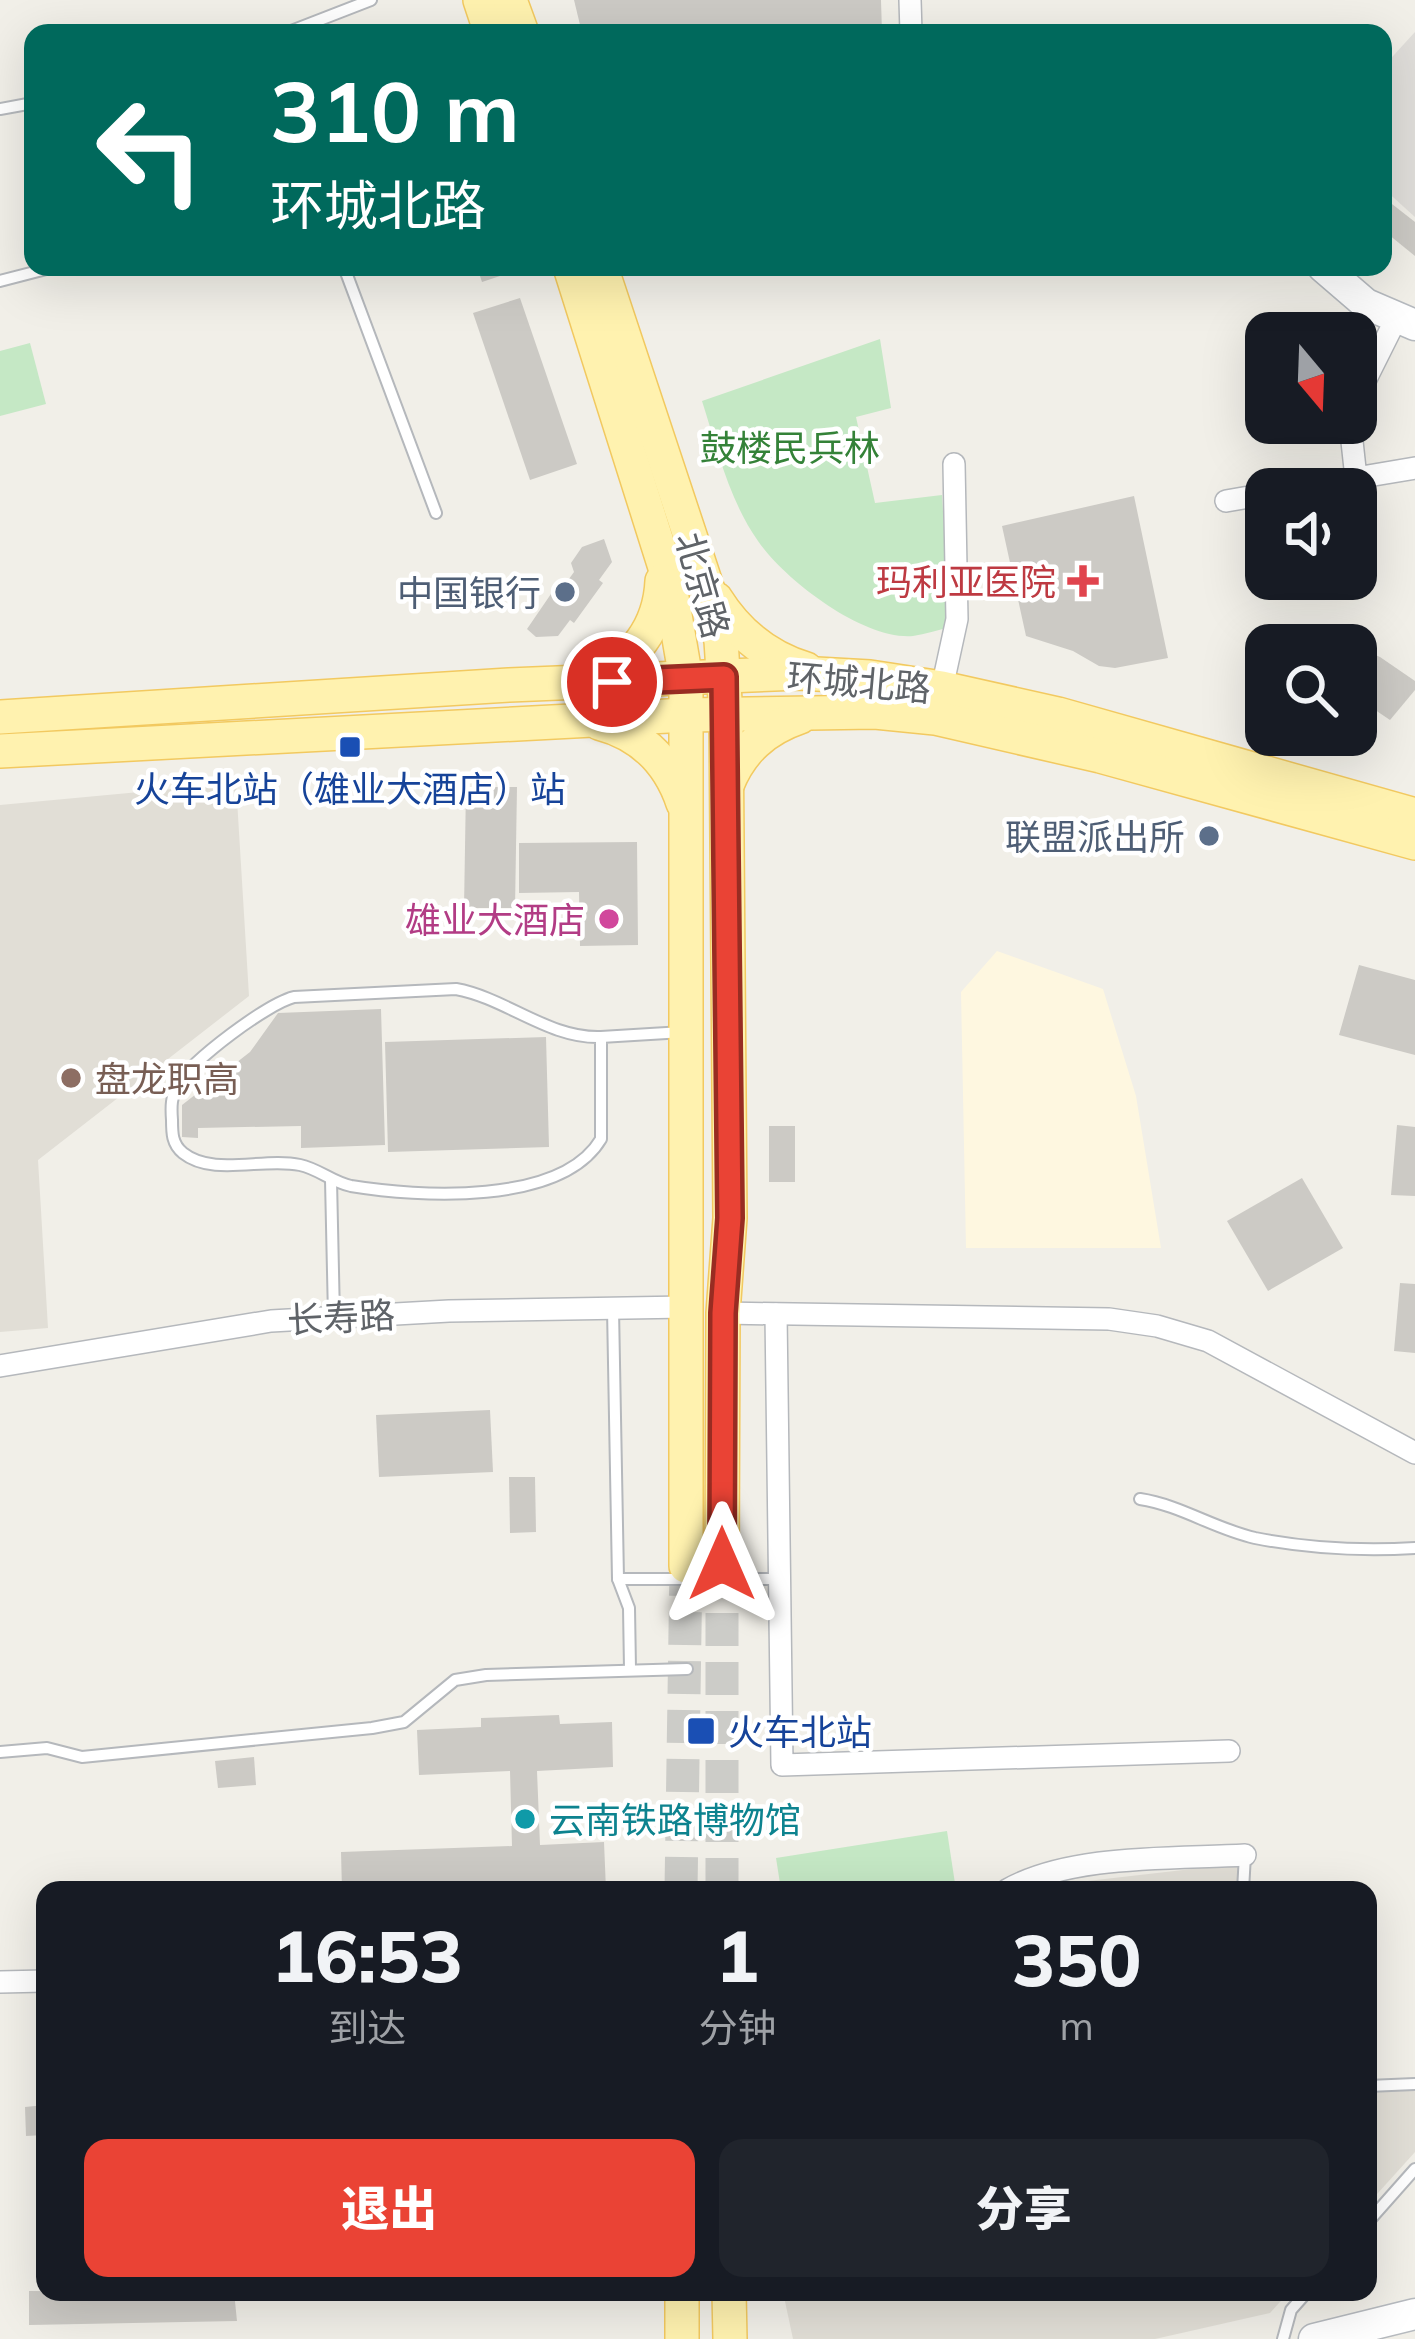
<!DOCTYPE html>
<html lang="zh">
<head>
<meta charset="utf-8">
<style>
  body { margin:0; font-family:Mulish,"Noto Sans SC",sans-serif; background:#20242c; color:#f1f3f6; height:100vh; display:flex; flex-direction:column; font-size:45px; white-space:nowrap }
  * { box-sizing:border-box; margin:0 }
  p { font-size:39px; color:#9ea1a6 }
  .icon { flex:none; width:66px; height:66px; fill:none; stroke:currentColor; stroke-width:2; stroke-linecap:round; stroke-linejoin:round }
  .map { position:relative; flex:1; overflow:hidden }
  .side { position:absolute; left:36px; top:1881px; width:1341px; height:420px; display:flex; flex-direction:column; background:#171b24; border-radius:24px; box-shadow:0 12px 48px #0002 }
  .side>* { flex:none }
  .hud { position:absolute; left:24px; top:24px; width:1368px; height:252px; border-radius:24px; box-shadow:0 12px 48px #0002; background:#00695c; color:#fff; overflow:hidden }
  .needle { width:78px; rotate:161deg }
  .buttons { position:absolute; left:1245px; top:312px; display:grid; gap:24px }
  .buttons a { display:grid; place-items:center; width:132px; height:132px; border-radius:24px; background:#171b24; box-shadow:0 12px 48px #0002; font-size:60px }
  .pin { position:absolute; display:grid; place-items:center; width:102px; height:102px; color:#fff; margin:-51px; border:6px solid #fff; border-radius:50%; box-shadow:0 3px 12px #0007 }
  .me { position:absolute; width:132px; margin:-66px; rotate:0deg; stroke-linejoin:round; filter:drop-shadow(0 0 9px #0008) }
  .turn { display:flex; align-items:center; gap:42px; height:252px; padding:0 48px; font-size:54px }
  .turn .icon { width:156px; height:156px; stroke-width:2.5 }
  .turn b { display:block; font-size:84px; line-height:102px }
  .eta { display:flex; justify-content:space-evenly; align-items:center; height:204px; text-align:center }
  .eta b { font-size:72px; font-weight:800; line-height:84px }
  .action { display:flex; gap:24px; margin-top:auto; padding:24px 48px }
  .action a { flex:1; height:138px; border-radius:24px; background:#ea4335; color:#fff; font-size:48px; font-weight:800; line-height:138px; text-align:center }
  .action a+a { background:#20242c; color:#f1f3f6 }
  .map>svg:first-child { display:block }
  .commercial { fill:#fef7e0 }
  .industrial { fill:#e0deda }
  .education { fill:#e1ded6 }
  .green { fill:#c5e8c5 }
  .building { fill:#cccac5 }
  .lines { fill:none; stroke-linecap:round; stroke-linejoin:round }
  .primary-tunnel { stroke:#ccccc8; stroke-width:33; stroke-dasharray:33 16; stroke-linecap:butt }
  .lane-casing { stroke:#b5b8bc; stroke-width:14 }
  .street-casing { stroke:#b5b8bc; stroke-width:24 }
  .secondary-casing { stroke:#b6babf; stroke-width:33 }
  .primary-casing { stroke:#f2c960; stroke-width:36 }
  .lane { stroke:#fff; stroke-width:10 }
  .street { stroke:#fff; stroke-width:21 }
  .secondary { stroke:#fff; stroke-width:30 }
  .primary { stroke:#fff2af; stroke-width:33 }
  .route-casing { stroke:#982c22; stroke-width:30 }
  .route { stroke:#ea4335; stroke-width:21 }
  .health-dot { fill:#e0444e; stroke:#fff; stroke-width:4.5 }
  .service-dot { fill:#5c6f8a; stroke:#fff; stroke-width:4.5 }
  .transit-dot { fill:#1a4fb4; stroke:#fff; stroke-width:4.5 }
  .hotel-dot { fill:#d1479c; stroke:#fff; stroke-width:4.5 }
  .education-dot { fill:#8d6e63; stroke:#fff; stroke-width:4.5 }
  .culture-dot { fill:#0f9aa8; stroke:#fff; stroke-width:4.5 }
  .labels { text-anchor:middle; dominant-baseline:central; stroke-width:9; stroke-linejoin:round; paint-order:stroke }
  .park-label { font-size:36px; fill:#348238; stroke:#fff }
  .health-label { font-size:36px; fill:#be3a42; stroke:#fff; text-anchor:end }
  .street-label { font-size:36px; fill:#5f6368; stroke:#fff }
  .service-label { font-size:36px; fill:#4e5e75; stroke:#fff; text-anchor:end }
  .transit-label { font-size:36px; fill:#164399; stroke:#fff }
  .hotel-label { font-size:36px; fill:#b23c85; stroke:#fff; text-anchor:end }
  .education-label { font-size:36px; fill:#785e54; stroke:#fff; text-anchor:start }
  .culture-label { font-size:36px; fill:#0d838f; stroke:#fff; text-anchor:start }
</style>
</head>
<body>
<div class="map">
<svg width="1415" height="2339" viewBox="0 0 1415 2339">
  <rect width="100%" height="100%" fill="#f1efe8"/>
  <!-- commercial -->
  <polygon class="commercial" points="997,951 1103,989 1136,1096 1161,1248 966,1248 961,992"/>
  <!-- industrial -->
  <polygon class="industrial" points="1415,32 1415,217 1383,188 1383,67"/>
  <!-- education -->
  <g class="education">
    <polygon points="236,783 249,996 38,1160 48,1328 0,1332 0,805"/>
    <polygon points="1244,1863 1243,1890 1034,1890 1044,1886"/>
    <polygon points="1415,2089 1415,2152 1368,2204 1368,2092"/>
    <polygon points="783,2292 1289,2292 1270,2313 1155,2339 793,2339"/>
  </g>
  <!-- green -->
  <g class="green">
    <path d="M 880,339 L 891,408 L 856,417 L 875,503 L 942,495 L 950,627 C 938,630 925,634 913,636 C 863,640 785,580 758,541 C 729,500 717,448 702,401 Z"/>
    <polygon points="30,343 46,404 0,416 0,351"/>
    <polygon points="947,1831 956,1890 781,1890 776,1858"/>
  </g>
  <!-- building -->
  <g class="building">
    <polygon points="574,0 881,0 882,33 582,33"/>
    <polygon points="1383,197 1415,222 1415,256 1383,230"/>
    <polygon points="477,267 507,267 509,273 482,282"/>
    <polygon points="520,298 577,464 530,480 473,313"/>
    <polygon points="1134,496 1168,658 1115,668 1099,666 1073,651 1026,636 1002,526"/>
    <polygon points="604,539 612,562 599,580 603,583 574,623 570,620 558,636 536,637 527,629 553,591 558,594 574,572 571,563 582,547"/>
    <polygon points="1313,638 1344,645 1272,645 1272,640"/>
    <polygon points="1356,647 1380,657 1415,681 1415,690 1390,720 1356,697"/>
    <polygon points="466,787 517,787 515,908 464,908"/>
    <polygon points="637,842 638,945 580,946 579,892 519,893 519,843"/>
    <polygon points="1359,965 1415,980 1415,1055 1339,1035"/>
    <polygon points="381,1009 385,1145 301,1148 301,1126 198,1128 198,1138 182,1137 182,1105 250,1052 278,1013"/>
    <polygon points="546,1037 549,1147 388,1152 385,1042"/>
    <polygon points="1397,1125 1415,1127 1415,1196 1391,1195"/>
    <rect x="769" y="1126" width="26" height="56"/>
    <polygon points="1302,1178 1343,1248 1268,1291 1227,1221"/>
    <polygon points="1400,1283 1415,1284 1415,1353 1394,1351"/>
    <polygon points="490,1410 493,1472 379,1477 376,1415"/>
    <polygon points="509,1477 535,1477 536,1532 510,1533"/>
    <polygon points="559,1715 560,1724 612,1722 613,1767 537,1771 540,1845 604,1842 606,1890 342,1890 341,1852 512,1846 510,1771 419,1775 417,1730 481,1727 481,1718"/>
    <polygon points="254,1757 256,1785 218,1788 215,1761"/>
    <polygon points="45,2105 45,2135 26,2136 25,2107"/>
    <polygon points="29,2291 234,2292 237,2321 29,2325"/>
  </g>
  <g class="lines">
    <!-- primary-tunnel -->
    <g class="primary-tunnel">
      <polyline points="722,1564 722,1890"/>
      <polyline points="681,1890 686,1566"/>
    </g>
    <!-- lane casing -->
    <g class="lane-casing">
      <g id="lane">
        <polyline points="286,33 371,0"/>
        <polyline points="0,109 33,103"/>
        <polyline points="344,267 436,513"/>
        <polyline points="0,281 54,267"/>
        <path d="M 601,1037 L 601,1139 C 561,1206 418,1197 351,1186 C 332,1182 319,1169 300,1165 C 264,1157 213,1177 183,1153 C 172,1144 172,1133 172,1120 C 171,1107 171,1096 178,1084 C 192,1060 267,1004 294,997 L 456,989 C 506,998 549,1039 601,1037 L 683,1032"/>
        <polyline points="331,1180 334,1317"/>
        <polyline points="613,1309 618,1579 629,1608 630,1669"/>
        <path d="M 1140,1499 C 1180,1505 1215,1529 1255,1538 C 1306,1548 1364,1551 1415,1548"/>
        <polyline points="618,1579 777,1579"/>
        <polyline points="0,1752 47,1748 82,1757 372,1728 404,1722 455,1680 486,1675 687,1669"/>
        <polyline points="1243,1890 1245,1855"/>
        <polyline points="1368,2086 1415,2084"/>
        <polyline points="1368,2222 1415,2169"/>
        <polyline points="1283,2339 1291,2310 1307,2292"/>
      </g>
    </g>
    <!-- street casing -->
    <g class="street-casing">
      <g id="street">
        <polyline points="910,0 911,33"/>
        <polyline points="1356,399 1396,319"/>
        <polyline points="1350,423 1356,478 1415,468"/>
        <polyline points="1293,489 1356,478"/>
        <polyline points="1226,501 1266,494"/>
        <polyline points="942,688 957,619 954,464"/>
        <polyline points="723,1313 1109,1319 1157,1326 1208,1341 1415,1453"/>
        <polyline points="776,1314 782,1765 1229,1751"/>
        <polyline points="0,1366 271,1321 449,1311 686,1307"/>
        <path d="M 1007,1890 C 1070,1854 1173,1859 1245,1855"/>
        <polyline points="0,1982 45,1981"/>
      </g>
    </g>
    <!-- secondary casing -->
    <g class="secondary-casing">
      <g id="secondary">
        <polyline points="1323,267 1366,304 1415,325"/>
        <polyline points="1314,2339 1415,2314"/>
      </g>
    </g>
    <!-- primary casing -->
    <g class="primary-casing">
      <g id="primary">
        <polyline points="480,0 491,33"/>
        <polyline points="510,0 522,33"/>
        <polyline points="570,267 669,580 686,679 686,1566"/>
        <polyline points="601,267 712,602 721,641 726,715 730,1218 723,1313 722,1564"/>
        <path d="M 716,599 C 738,634 767,657 806,669"/>
        <path d="M 592,679 C 634,662 660,626 662,581"/>
        <polyline points="0,717 509,685 799,673 870,677 942,688 1058,714 1415,815"/>
        <path d="M 599,723 C 641,734 669,761 683,803"/>
        <polyline points="0,751 687,715 875,712 935,718 1100,756 1415,843"/>
        <path d="M 727,785 C 741,750 765,729 800,717"/>
        <polyline points="682,2292 682,2339"/>
        <polyline points="729,2292 730,2339"/>
      </g>
    </g>
    <!-- lane -->
    <use href="#lane" class="lane"/>
    <!-- street -->
    <use href="#street" class="street"/>
    <!-- secondary -->
    <use href="#secondary" class="secondary"/>
    <!-- primary -->
    <use href="#primary" class="primary"/>
  </g>
  <g class="lines">
    <!-- route casing -->
    <g class="route-casing">
      <polyline id="route" points="612,682 724,677 730,1218 723,1313 722,1564"/>
    </g>
    <!-- route -->
    <use href="#route" class="route"/>
  </g>
  <!-- markers -->
  <path class="health-dot" d="M1077 563h12v12h12v12h-12v12h-12v-12h-12v-12h12z"/>
  <g class="service-dot">
    <circle cx="565" cy="592" r="12"/>
    <circle cx="1209" cy="836" r="12"/>
  </g>
  <g class="transit-dot">
    <rect x="338" y="735" width="24" height="24" rx="6"/>
    <rect x="686" y="1716" width="30" height="30" rx="6"/>
  </g>
  <circle class="hotel-dot" cx="609" cy="919" r="12"/>
  <circle class="education-dot" cx="71" cy="1078" r="12"/>
  <circle class="culture-dot" cx="525" cy="1819" r="12"/>
  <g class="labels">
    <!-- park labels -->
    <g class="park-label">
      <text x="790" y="447">鼓楼民兵林</text>
    </g>
    <!-- health labels -->
    <g class="health-label">
      <text x="1056" y="581">玛利亚医院</text>
    </g>
    <!-- street labels -->
    <g class="street-label">
      <text transform="translate(703 585) rotate(74)">北京路</text>
      <text transform="translate(859 682) rotate(5)">环城北路</text>
      <text transform="translate(341 1317) rotate(-3)">长寿路</text>
    </g>
    <!-- service labels -->
    <g class="service-label">
      <text x="541" y="592">中国银行</text>
      <text x="1185" y="836">联盟派出所</text>
    </g>
    <!-- transit labels -->
    <g class="transit-label">
      <text x="350" y="788">火车北站（雄业大酒店）站</text>
      <text x="728" y="1731" text-anchor="start">火车北站</text>
    </g>
    <!-- hotel labels -->
    <g class="hotel-label">
      <text x="585" y="919">雄业大酒店</text>
    </g>
    <!-- education labels -->
    <g class="education-label">
      <text x="95" y="1078">盘龙职高</text>
    </g>
    <!-- culture labels -->
    <g class="culture-label">
      <text x="549" y="1819">云南铁路博物馆</text>
    </g>
  </g>
</svg>
<div class="buttons">
<a><svg class="needle" viewBox="-14 -14 28 28"><path d="M0-13l5 13h-10z" fill="#e53935"/><path d="M0 13l5-13h-10z" fill="#9ea1a6"/></svg></a>
<a><svg class="icon" aria-label="sound" viewBox="0 0 24 24"><path d="M4 9h4l5-4v14l-5-4H4zM17 9q2 3 0 6"/></svg></a>
<a><svg class="icon" aria-label="search" viewBox="0 0 24 24"><circle cx="10" cy="10" r="6"/><path d="M15 15l6 6"/></svg></a>
</div>
<div class="pin" style="left:612px;top:682px;background:#d93025"><svg class="icon" aria-label="arrive" viewBox="0 0 24 24"><path d="M6 21V4h12l-3 4 3 4H6"/></svg></div>
<svg class="me" style="left:722px;top:1564px" viewBox="-20 -20 40 40"><path d="M0-17L14 15 0 8-14 15z" fill="#ea4335" stroke="#fff" stroke-width="4"/></svg>
<div class="hud">
<div class="turn"><svg class="icon" aria-label="left" viewBox="0 0 24 24"><path d="M17 20v-9H6M10 6l-5 5 5 5"/></svg><div><b>310 m</b>环城北路</div></div>
</div>
<section class="side">
<div class="eta">
<div><b>16:53</b><p>到达</p></div>
<div><b>1</b><p>分钟</p></div>
<div><b>350</b><p>m</p></div>
</div>
<div class="action"><a>退出</a><a>分享</a></div>
</section>
</div>
</body>
</html>
